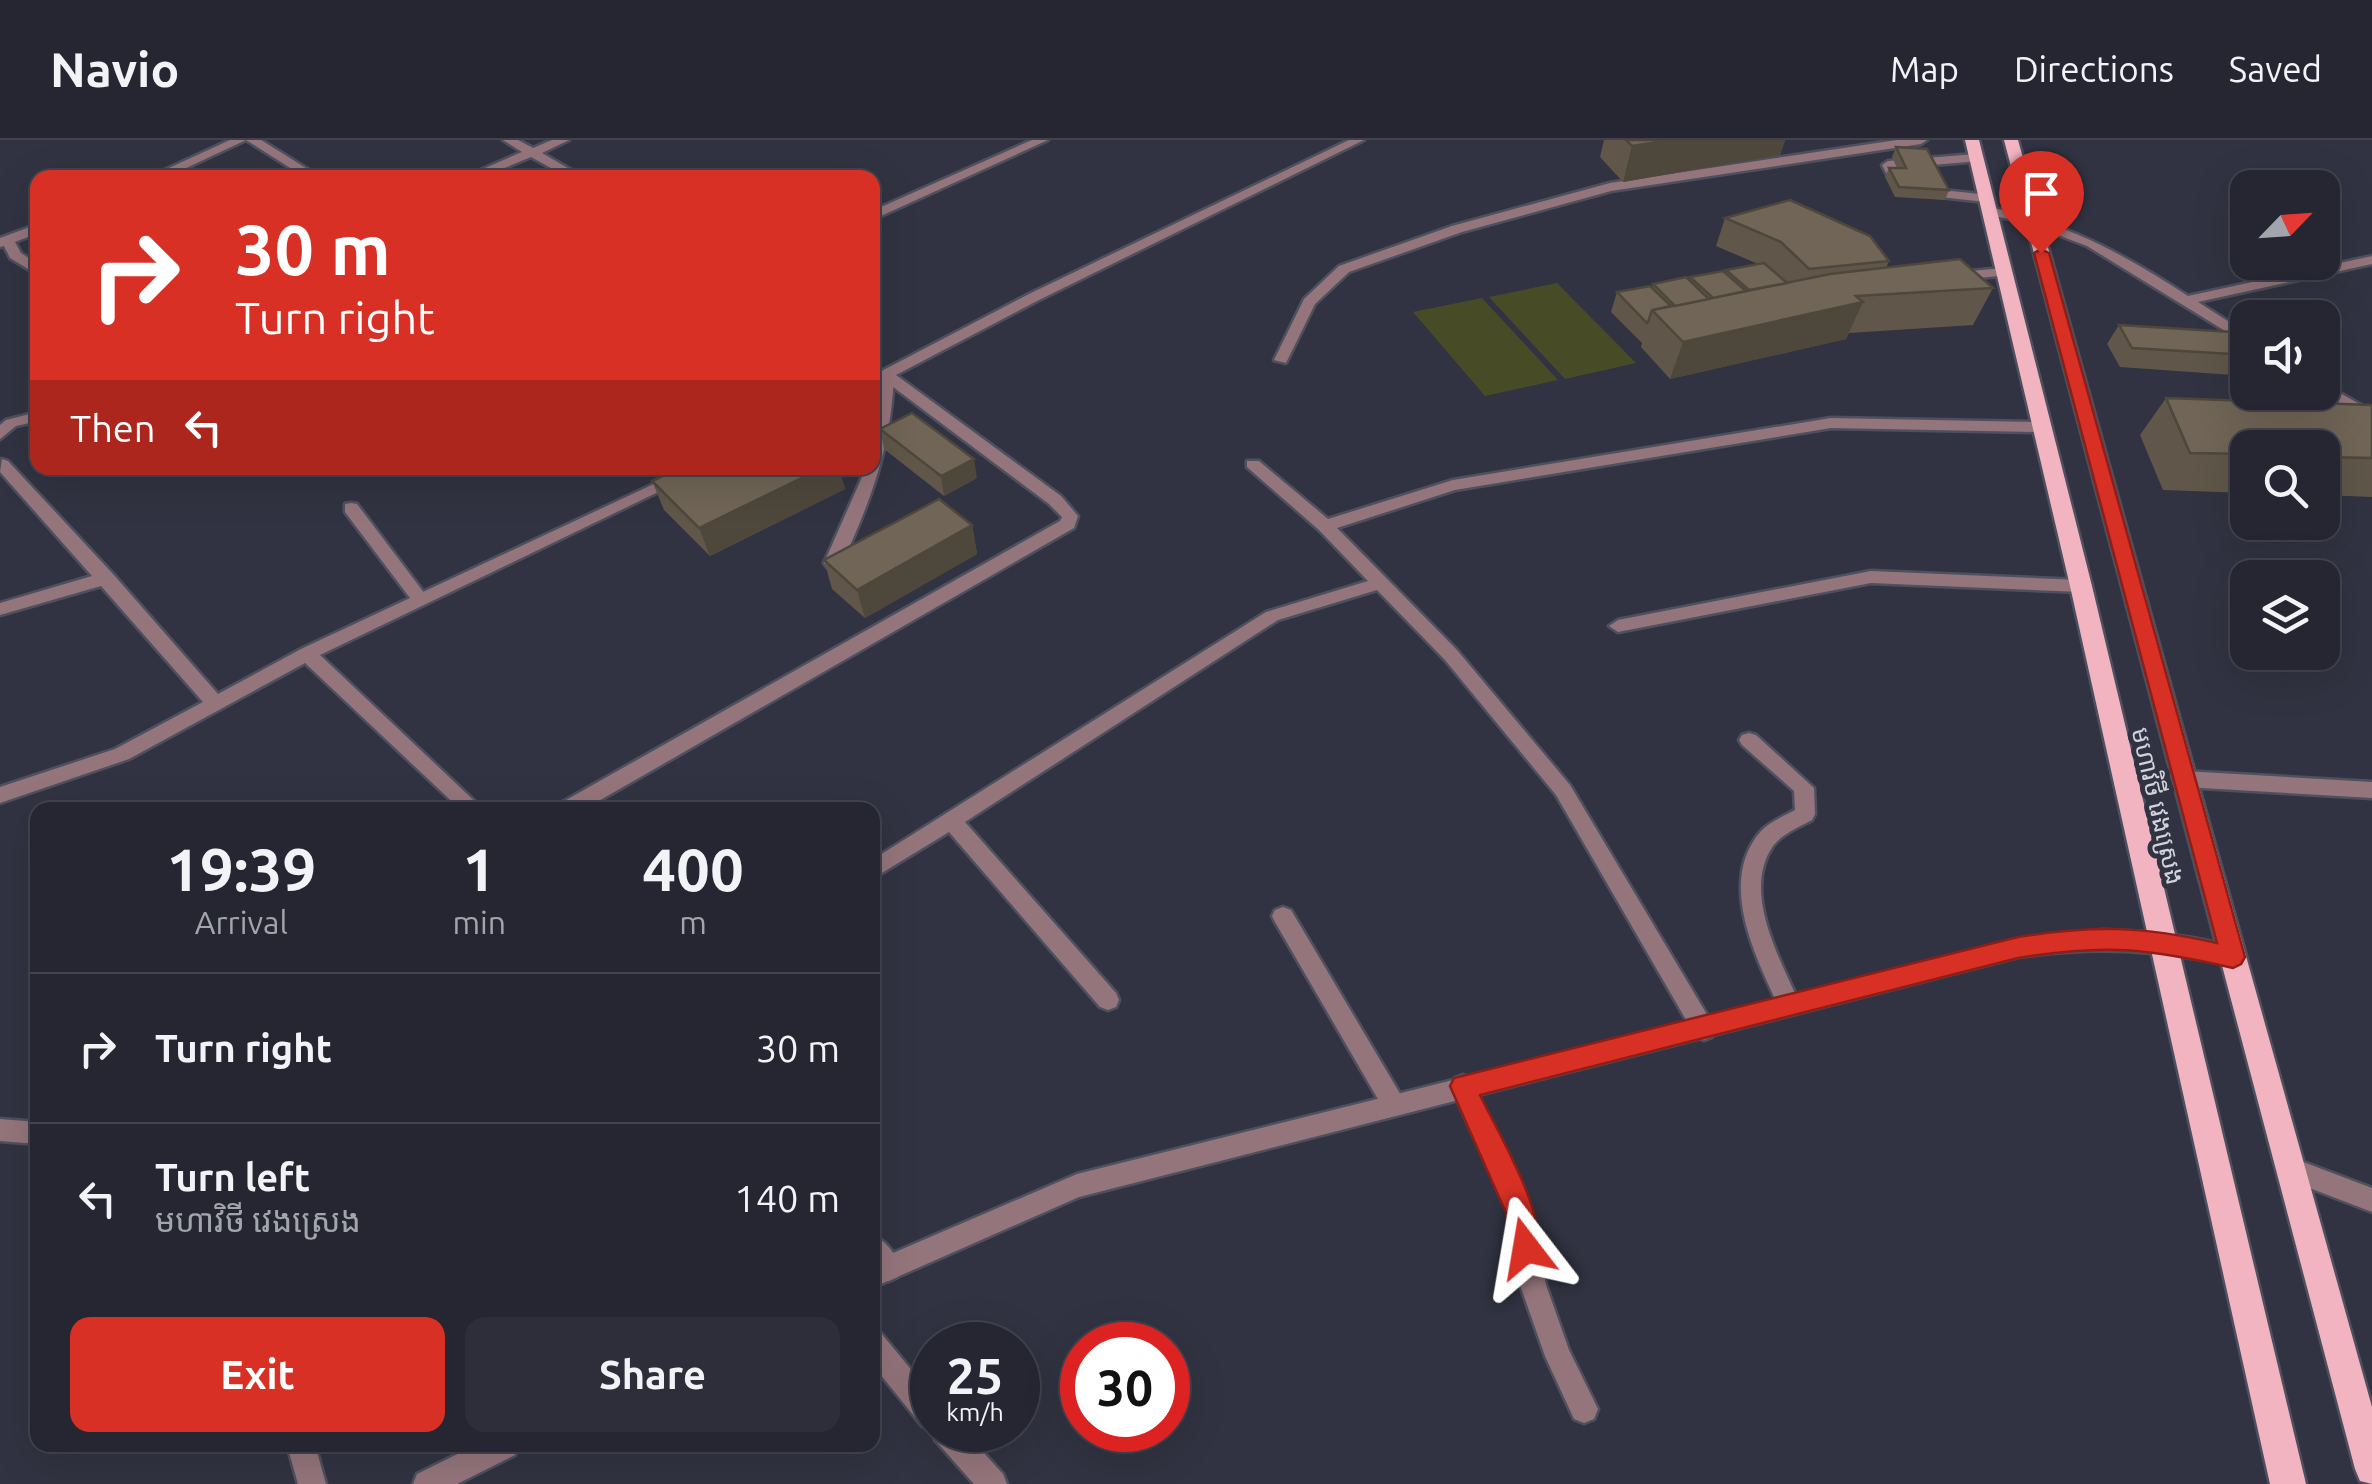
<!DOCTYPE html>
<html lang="en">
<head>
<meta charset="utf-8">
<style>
  body { margin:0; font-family:Ubuntu,"Noto Sans Khmer",sans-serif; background:#2d2e3a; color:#f1f3f6; height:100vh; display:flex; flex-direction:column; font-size:38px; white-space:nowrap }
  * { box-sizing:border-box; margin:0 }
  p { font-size:32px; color:#a3a5ac }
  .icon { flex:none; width:55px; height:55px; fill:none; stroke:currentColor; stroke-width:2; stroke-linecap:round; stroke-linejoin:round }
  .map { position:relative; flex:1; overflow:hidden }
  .sheet { position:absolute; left:30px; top:662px; width:850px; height:650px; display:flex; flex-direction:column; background:#252632; border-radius:20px; box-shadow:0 10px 40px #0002,0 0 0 2px #42434d }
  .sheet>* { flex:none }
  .hud { position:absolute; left:30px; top:30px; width:850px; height:305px; border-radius:20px; box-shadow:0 10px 40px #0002,0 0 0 2px #42434d; background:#d93025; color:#fff; overflow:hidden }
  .needle { width:65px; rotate:65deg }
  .tools { position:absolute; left:2230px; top:30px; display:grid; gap:20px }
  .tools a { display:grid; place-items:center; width:110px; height:110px; border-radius:20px; background:#252632; box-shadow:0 10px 40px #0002,0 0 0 2px #42434d; font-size:50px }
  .speed { position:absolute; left:910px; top:1182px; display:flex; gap:20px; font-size:50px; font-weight:700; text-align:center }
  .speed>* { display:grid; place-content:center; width:130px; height:130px; border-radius:50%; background:#252632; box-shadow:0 10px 40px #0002,0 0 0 2px #42434d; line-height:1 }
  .speed small { font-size:25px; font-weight:400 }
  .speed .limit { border:15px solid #d22; background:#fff; color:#111 }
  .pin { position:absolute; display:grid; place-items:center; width:85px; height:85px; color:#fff; margin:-102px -42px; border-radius:50% 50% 50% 0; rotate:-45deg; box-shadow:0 0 10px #0007 }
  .pin .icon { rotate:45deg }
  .me { position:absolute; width:110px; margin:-55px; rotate:346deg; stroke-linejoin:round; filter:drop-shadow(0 0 8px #0008) }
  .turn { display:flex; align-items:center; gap:35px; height:210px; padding:0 40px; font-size:45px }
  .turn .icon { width:130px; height:130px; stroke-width:2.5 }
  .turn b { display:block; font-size:70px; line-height:85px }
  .then { display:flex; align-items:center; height:95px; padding:0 40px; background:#0003; gap:20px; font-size:38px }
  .eta { display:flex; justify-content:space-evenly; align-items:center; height:170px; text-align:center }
  .eta b { font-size:60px; font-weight:700; line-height:70px }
  .cta { display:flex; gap:20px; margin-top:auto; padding:20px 40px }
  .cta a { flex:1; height:115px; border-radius:20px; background:#d93025; color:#fff; font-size:40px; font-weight:700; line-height:115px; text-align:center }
  .cta a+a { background:#2d2e3a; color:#f1f3f6 }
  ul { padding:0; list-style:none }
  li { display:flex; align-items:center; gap:30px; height:150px; padding:0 40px; border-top:2px solid #42434d }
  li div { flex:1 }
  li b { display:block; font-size:38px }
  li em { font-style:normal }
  header { display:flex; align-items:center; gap:60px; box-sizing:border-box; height:140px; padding:0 50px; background:#252632; border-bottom:2px solid #42434d }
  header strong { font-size:48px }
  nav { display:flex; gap:55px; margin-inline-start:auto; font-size:35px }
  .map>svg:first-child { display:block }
  .green { fill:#484c26 }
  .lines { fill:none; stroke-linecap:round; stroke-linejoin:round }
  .service-casing { stroke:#4e505e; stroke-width:5 }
  .minor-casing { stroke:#4e505e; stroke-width:5 }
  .tertiary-casing { stroke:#4e505e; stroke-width:5 }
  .primary-casing { stroke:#4e505e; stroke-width:5 }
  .service { fill:#94757b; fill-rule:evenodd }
  .minor { fill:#94757b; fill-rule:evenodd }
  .tertiary { fill:#94757b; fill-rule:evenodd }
  .primary { fill:#f3b4c2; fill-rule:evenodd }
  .wall { fill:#60574a }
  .shaded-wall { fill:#4e473c }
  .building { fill:#706556; stroke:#4e473c; stroke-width:2.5 }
  .route { fill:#d93025; stroke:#8d1f18; stroke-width:2.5 }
  .labels { text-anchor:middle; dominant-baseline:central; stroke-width:10; stroke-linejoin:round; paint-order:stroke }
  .street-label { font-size:25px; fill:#d1d3dc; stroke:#313342 }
</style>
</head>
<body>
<header>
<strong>Navio</strong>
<nav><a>Map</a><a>Directions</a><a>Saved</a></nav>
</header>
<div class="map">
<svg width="2372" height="1344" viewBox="0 0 2372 1344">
  <rect width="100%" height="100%" fill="#313342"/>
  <!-- green -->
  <g class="green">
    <polygon points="1557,143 1636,223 1565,239 1489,157"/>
    <polygon points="1482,158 1558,240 1485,256 1413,172"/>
  </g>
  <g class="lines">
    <!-- service casing -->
    <g class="service-casing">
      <g id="service">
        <polygon points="230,0 246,0 165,38 147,38"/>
        <polygon points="246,0 261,0 322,38 306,38"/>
        <polygon points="503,0 518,0 533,8 552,0 569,0 542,13 585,38 569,38 531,17 480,38 462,38 522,12"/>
        <polygon points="1897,0 1927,0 1921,4 1611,51 1462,92 1349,132 1315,164 1286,223 1274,220 1304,159 1339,126 1452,86 1610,43"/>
        <polygon points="1976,14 1980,15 1980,21 1896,28 1905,46 1989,55 1991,58 1985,62 1896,52 1882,25 1888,21"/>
        <polygon points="38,84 38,93 15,102 21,113 38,124 38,135 10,118 4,106 0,107 0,98"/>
        <polygon points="2003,128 2008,129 2008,135 1969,139 1958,147 1951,143 1960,132"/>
        <path d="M 887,231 L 894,235 C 891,307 872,358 842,423 L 833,429 L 827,427 L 824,423 L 866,328 L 872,328 L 880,235 Z"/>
        <polygon points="351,363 357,364 425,454 428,458 425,462 413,462 345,372 345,364"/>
        <polygon points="1283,767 1291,770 1402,957 1406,965 1402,973 1394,976 1386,973 1275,782 1272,776 1275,770"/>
        <polygon points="0,979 38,982 38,1004 0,1001"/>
        <polygon points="287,1305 315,1305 326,1344 298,1344"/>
      </g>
    </g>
    <!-- minor casing -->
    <g class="minor-casing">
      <g id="minor">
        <polygon points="1032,0 1048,0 872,80 872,71"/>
        <polygon points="1349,0 1364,0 1039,160 896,235 1061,356 1078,376 1074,388 583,670 556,670 559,664 1060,381 1062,377 1049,364 885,241 872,246 872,236 1029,154"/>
        <path d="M 1988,67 C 2063,81 2124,114 2188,156 L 2372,116 L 2372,124 L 2198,162 L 2248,194 L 2248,205 L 2087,106 L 2021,81 L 1983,74 L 1982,71 Z"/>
        <polygon points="2322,243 2372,271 2372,282 2321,252"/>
        <polygon points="38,272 38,281 16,286 0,299 0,285 6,280"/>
        <polygon points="1831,278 2039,282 2047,287 2039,292 1831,288 1455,350 1337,388 1457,510 1570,645 1712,883 1715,890 1712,897 1704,900 1696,897 1556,655 1445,520 1377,450 1278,480 965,682 1116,853 1119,860 1116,867 1108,870 1100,867 949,692 872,739 872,720 1266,472 1368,441 1319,390 1247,327 1247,321 1259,321 1328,379 1453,340"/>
        <polygon points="2,319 8,321 113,434 218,554 301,509 688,328 708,328 320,515 484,670 461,670 305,523 129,619 0,663 0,647 115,609 203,562 101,446 0,475 0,463 92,436 0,332"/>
        <polygon points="1871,431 2081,440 2090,446 2081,452 1871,443 1618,492 1609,486 1618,480"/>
        <path d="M 1749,593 L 1756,595 L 1814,648 L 1815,674 L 1812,680 C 1799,687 1782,694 1773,706 C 1741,752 1781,821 1800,864 L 1797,871 L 1789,874 L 1781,871 C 1757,820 1716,742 1761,691 C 1770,682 1784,676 1795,670 L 1794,651 L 1742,605 L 1739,600 L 1742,595 Z"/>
        <polygon points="2184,631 2372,642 2372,658 2184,647 2174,639"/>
        <polygon points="1463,935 1471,938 1532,1072 1546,1145 1569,1210 1598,1269 1594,1279 1584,1283 1574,1279 1545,1216 1520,1145 1508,1073 1451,946 1455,938"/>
        <polygon points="2290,1017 2372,1048 2372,1072 2281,1037 2278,1029 2281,1021"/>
        <path d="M 872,1095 C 886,1100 896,1115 902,1128 L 898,1137 L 889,1141 C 868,1132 872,1114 872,1095 Z"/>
        <polygon points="872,1189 881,1193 932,1255 932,1290 963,1290 1003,1334 1007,1344 974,1344 935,1300 932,1289 922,1286 872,1224"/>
      </g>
    </g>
    <!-- tertiary casing -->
    <g class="tertiary-casing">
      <g id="tertiary">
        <path d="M 2102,790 C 2147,791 2197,795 2241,810 L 2244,817 L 2241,824 L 2233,826 C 2157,809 2095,806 2018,817 L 1079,1057 L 872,1148 L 872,1122 L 1077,1034 L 2018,799 Z"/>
        <polygon points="476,1305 519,1305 515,1315 457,1344 413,1344 417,1334"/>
      </g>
    </g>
    <!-- primary casing -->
    <g class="primary-casing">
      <g id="primary">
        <polygon points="1965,0 1979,0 2092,446 2306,1344 2270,1344 2070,446"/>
        <polygon points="2004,0 2018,0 2372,1267 2372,1344 2360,1341 2355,1329"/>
      </g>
    </g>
    <!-- service -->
    <use href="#service" class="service"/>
    <!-- minor -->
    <use href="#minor" class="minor"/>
    <!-- tertiary -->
    <use href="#tertiary" class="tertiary"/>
    <!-- primary -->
    <use href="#primary" class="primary"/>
  </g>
  <!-- wall -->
  <g class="wall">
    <polygon points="1604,0 1785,0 1780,15 1623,42 1600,17"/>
    <polygon points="1896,7 1949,50 1945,60 1895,57 1885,37 1889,28 1897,28 1892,17"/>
    <polygon points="1725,78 1889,121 1886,128 1993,148 1973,185 1849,193 1846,199 1670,239 1641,207 1642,202 1641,202 1611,172 1617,152 1652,147 1653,144 1689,140 1690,137 1725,133 1726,130 1758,124 1716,106"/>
    <polygon points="2119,185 2248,193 2248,236 2120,227 2107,204"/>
    <polygon points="2166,258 2372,265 2372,357 2322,355 2322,308 2248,308 2248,353 2163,350 2140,295"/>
    <polygon points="880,289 977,338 944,356 884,309"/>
    <polygon points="681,328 839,328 845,349 710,416 664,370 652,341"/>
    <polygon points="972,385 977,414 865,478 832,449 824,420"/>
  </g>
  <!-- shaded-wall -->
  <g class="shaded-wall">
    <polygon points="1671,0 1785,0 1780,15 1623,42 1632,6"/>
    <polygon points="1863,162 1846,199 1670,239 1683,202"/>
    <polygon points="974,319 977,338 944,356 941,336"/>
    <polygon points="822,328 839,328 845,349 710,416 699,388"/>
    <polygon points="972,385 977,414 865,478 857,450"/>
  </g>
  <!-- building -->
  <g class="building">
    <polygon points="1626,0 1671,0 1632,6"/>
    <polygon points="1896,7 1927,9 1949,50 1899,47 1889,28 1906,28"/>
    <polygon points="1790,60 1870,96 1889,121 1809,129 1781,102 1725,78"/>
    <polygon points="1960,119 1993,148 1856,156 1863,162 1683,202 1652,170 1830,134"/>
    <polygon points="1764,123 1787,143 1749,150 1726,130"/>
    <polygon points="1723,131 1746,151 1713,158 1690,137"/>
    <polygon points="1686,137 1709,159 1675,166 1653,144"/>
    <polygon points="1650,146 1671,166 1652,170 1648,182 1647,183 1617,152"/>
    <polygon points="2119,185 2248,193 2248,215 2132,208"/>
    <polygon points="2166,258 2372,265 2372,318 2322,317 2322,308 2248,308 2248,314 2190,313"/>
    <polygon points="912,273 974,319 941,336 880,289"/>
    <polygon points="681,328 822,328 699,388 652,341"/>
    <polygon points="939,359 972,385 857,450 824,420"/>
  </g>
  <!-- route -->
  <path class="route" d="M 2041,109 L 2049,113 L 2245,817 L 2241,824 L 2233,828 C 2147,808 2105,804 2018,818 L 1480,955 C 1497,991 1552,1082 1536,1118 L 1526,1123 L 1516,1118 L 1506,1073 L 1450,946 L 1454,938 L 2018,797 C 2094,785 2141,786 2217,803 L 2034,113 Z"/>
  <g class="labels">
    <!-- street labels -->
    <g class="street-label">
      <text transform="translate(2158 666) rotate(77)">មហាវិថី វេងស្រេង</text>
    </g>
  </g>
</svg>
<div class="tools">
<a><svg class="needle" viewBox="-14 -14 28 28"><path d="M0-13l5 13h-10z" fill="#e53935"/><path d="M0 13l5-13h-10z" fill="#a3a5ac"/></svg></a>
<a><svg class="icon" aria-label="sound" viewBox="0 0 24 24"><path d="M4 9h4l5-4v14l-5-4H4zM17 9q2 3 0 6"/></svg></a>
<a><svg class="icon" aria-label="search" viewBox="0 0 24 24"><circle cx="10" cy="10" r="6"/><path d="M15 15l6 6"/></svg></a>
<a><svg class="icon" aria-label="layers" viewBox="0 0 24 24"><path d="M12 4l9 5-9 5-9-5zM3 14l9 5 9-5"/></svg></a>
</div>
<div class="speed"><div>25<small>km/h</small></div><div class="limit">30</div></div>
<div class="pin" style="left:2041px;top:113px;background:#d93025"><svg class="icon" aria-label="arrive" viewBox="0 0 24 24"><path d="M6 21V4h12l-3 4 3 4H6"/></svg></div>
<svg class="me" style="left:1526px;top:1108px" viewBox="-20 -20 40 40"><path d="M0-17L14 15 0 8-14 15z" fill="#d93025" stroke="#fff" stroke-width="4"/></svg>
<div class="hud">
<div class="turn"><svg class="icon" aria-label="right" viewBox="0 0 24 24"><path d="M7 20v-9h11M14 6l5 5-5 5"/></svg><div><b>30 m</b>Turn right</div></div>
<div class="then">Then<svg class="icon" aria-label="left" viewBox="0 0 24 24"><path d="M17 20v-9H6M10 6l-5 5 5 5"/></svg></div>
</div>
<section class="sheet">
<div class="eta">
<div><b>19:39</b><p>Arrival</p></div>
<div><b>1</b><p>min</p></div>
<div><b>400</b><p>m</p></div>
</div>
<ul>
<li><svg class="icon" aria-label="right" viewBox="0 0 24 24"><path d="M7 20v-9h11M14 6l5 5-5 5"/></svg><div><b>Turn right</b></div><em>30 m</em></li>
<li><svg class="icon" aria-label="left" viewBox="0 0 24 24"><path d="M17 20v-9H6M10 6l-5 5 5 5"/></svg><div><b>Turn left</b><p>មហាវិថី វេងស្រេង</p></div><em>140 m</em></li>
</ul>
<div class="cta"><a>Exit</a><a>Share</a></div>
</section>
</div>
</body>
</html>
